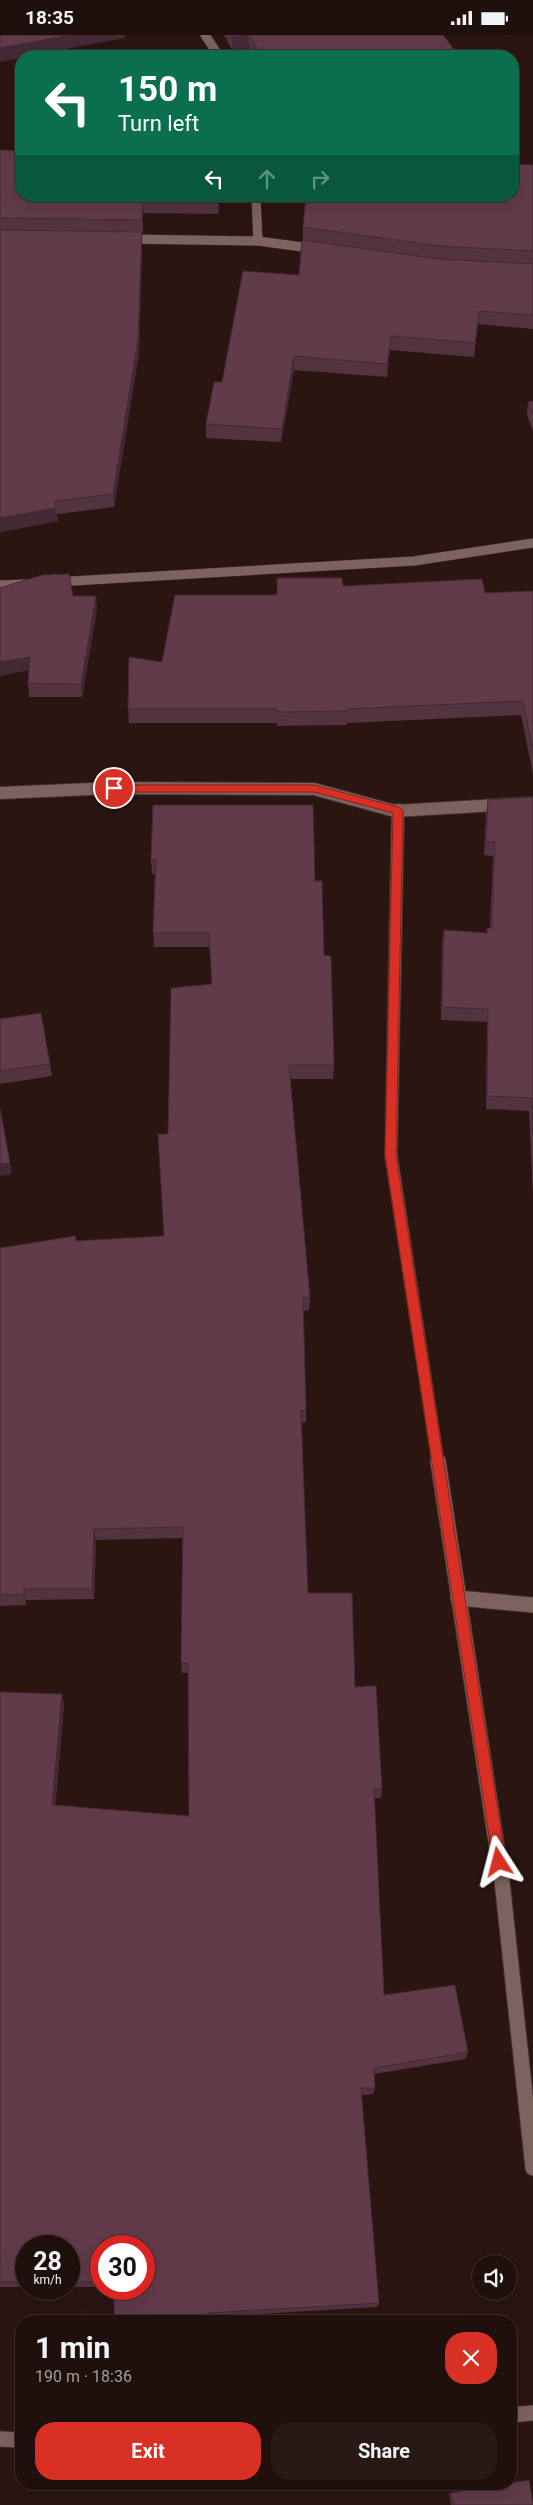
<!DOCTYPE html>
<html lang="en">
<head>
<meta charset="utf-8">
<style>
  body { margin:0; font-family:Roboto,sans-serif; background:#281916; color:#f1f3f6; height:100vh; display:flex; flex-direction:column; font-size:19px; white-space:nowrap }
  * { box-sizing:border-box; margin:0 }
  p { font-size:16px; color:#a29d9d }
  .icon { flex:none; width:28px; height:28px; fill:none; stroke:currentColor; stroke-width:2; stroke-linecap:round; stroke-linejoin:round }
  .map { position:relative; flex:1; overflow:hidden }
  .side { position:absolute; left:15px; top:2280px; width:502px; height:175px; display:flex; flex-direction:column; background:#20100d; border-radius:20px; box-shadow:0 5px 20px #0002,0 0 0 1px #3d302e }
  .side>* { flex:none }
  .top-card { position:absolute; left:15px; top:15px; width:504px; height:152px; border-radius:20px; box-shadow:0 5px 20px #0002,0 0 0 1px #3d302e; background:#0b6e4f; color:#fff; overflow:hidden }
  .buttons { position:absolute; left:472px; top:2220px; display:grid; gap:10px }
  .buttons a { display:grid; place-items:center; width:45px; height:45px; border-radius:50%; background:#20100d; box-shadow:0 5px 20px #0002,0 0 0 1px #3d302e; font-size:25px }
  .speed { position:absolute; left:15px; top:2200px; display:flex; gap:10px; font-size:25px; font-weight:700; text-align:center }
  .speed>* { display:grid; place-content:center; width:65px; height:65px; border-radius:50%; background:#20100d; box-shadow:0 5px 20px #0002,0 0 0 1px #3d302e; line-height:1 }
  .speed small { font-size:12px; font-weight:400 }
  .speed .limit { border:8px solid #d22; background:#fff; color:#111 }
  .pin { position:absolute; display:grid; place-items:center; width:42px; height:42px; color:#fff; margin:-21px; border:2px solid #fff; border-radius:50%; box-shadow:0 1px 5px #0007 }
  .me { position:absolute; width:55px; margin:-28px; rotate:351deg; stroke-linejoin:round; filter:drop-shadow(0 0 4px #0008) }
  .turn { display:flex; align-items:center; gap:18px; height:105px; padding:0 20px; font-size:22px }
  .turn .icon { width:65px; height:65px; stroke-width:2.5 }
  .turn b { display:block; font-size:35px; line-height:42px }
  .lanes { display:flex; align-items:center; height:48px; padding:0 20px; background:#0003; justify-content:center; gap:25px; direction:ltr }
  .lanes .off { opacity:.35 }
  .round { display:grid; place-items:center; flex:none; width:52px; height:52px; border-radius:20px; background:#281916 }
  .head { display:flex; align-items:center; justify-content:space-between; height:85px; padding:0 20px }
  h1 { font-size:30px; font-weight:700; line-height:38px }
  .action { display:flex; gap:10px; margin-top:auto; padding:10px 20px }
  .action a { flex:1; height:58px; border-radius:20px; background:#d93025; color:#fff; font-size:20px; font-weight:700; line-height:58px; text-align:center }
  .action a+a { background:#281916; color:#f1f3f6 }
  .status { display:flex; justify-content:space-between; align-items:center; height:35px; padding:0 25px; background:#20100d; direction:ltr }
  .status svg { height:14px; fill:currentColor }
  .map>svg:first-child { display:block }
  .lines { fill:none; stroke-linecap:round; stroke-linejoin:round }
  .minor-far2-casing { stroke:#413130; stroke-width:10 }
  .minor-far1-casing { stroke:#413130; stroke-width:14 }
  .minor-casing { stroke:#413130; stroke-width:17 }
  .minor-far2 { stroke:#7e625d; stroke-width:9 }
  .minor-far1 { stroke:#7e625d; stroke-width:12 }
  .minor { stroke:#7e625d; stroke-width:15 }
  .wall { fill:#533340 }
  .shaded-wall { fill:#442934 }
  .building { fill:#613b4a; stroke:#442934 }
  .route { fill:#d93025; stroke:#8d1f18 }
</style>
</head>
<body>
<div class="status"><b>18:35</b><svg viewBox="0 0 49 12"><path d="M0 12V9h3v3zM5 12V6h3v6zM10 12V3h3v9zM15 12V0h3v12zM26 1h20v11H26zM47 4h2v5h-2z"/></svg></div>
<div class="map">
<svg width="533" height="2470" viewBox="0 0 533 2470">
  <rect width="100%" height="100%" fill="#2b1511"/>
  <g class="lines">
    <!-- minor-far2 casing -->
    <g class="minor-far2-casing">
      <g id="minor-far2">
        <polyline points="205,0 219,21"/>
        <polyline points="256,161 258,206"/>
        <polyline points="125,204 258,206 317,214"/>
        <polyline points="55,547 414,526 533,508"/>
        <polyline points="0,550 25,549"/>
      </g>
    </g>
    <!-- minor-far1 casing -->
    <g class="minor-far1-casing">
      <g id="minor-far1">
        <polyline points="0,758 114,753 314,754 395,776 533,768"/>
        <polyline points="398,775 391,1120 438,1427"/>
      </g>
    </g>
    <!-- minor casing -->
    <g class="minor-casing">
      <g id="minor">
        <polyline points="438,1426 502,1846 533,2133"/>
        <polyline points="458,1563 533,1570"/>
        <polyline points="511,2380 533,2378"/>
        <polyline points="0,2404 21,2405"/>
      </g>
    </g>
    <!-- minor-far2 -->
    <use href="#minor-far2" class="minor-far2"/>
    <!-- minor-far1 -->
    <use href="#minor-far1" class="minor-far1"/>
    <!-- minor -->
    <use href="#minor" class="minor"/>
  </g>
  <!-- wall -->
  <g class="wall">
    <polygon points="224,0 443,0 459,21 254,21 249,13 232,15"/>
    <polygon points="0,115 21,161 220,161 218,179 143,178 143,198 142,198 142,210 139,317 114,472 57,479 58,486 0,497"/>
    <polygon points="533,130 533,294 478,289 474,322 390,315 387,342 294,335 281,407 206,403 206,389 222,347 299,240 303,205 303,192 512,161"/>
    <polygon points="533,366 533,396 527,380 528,367"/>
    <polygon points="343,551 485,558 533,556 533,739 521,680 347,688 347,690 277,691 277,688 129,688 128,674 162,627 277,560"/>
    <polygon points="73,561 97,574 82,662 29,662 28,648 29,635"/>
    <polygon points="533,762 533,1161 529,1076 486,1074 487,987 441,985 442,909 444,895 487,898 487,893 490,893 493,821 484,820 486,779 488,765"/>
    <polygon points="153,770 315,846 324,920 334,1030 333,1044 290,1044 310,1263 309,1275 303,1276 306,1376 306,1387 301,1388 308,1558 355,1652 382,1754 381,1763 374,1763 384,1960 468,2017 465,2024 374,2039 375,2053 373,2059 361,2060 379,2268 377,2272 208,2282 144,2254 101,2211 101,2252 69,2252 69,2211 26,2211 26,2252 0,2252 0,1657 64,1669 55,1770 189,1781 188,1638 182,1638 181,1628 183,1503 96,1505 94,1564 26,1565 26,1570 0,1571 0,1213 76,1206 164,1201 168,1099 212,949 210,912 154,912 153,898 155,839 152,839 151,825"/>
    <polygon points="0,984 50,1029 52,1041 0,1049"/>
    <polygon points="451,2458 533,2470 451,2470 449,2459"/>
  </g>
  <!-- shaded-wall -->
  <g class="shaded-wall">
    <polygon points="72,0 125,0 125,3 28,21 21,21 21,23 0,27 0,13"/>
    <polygon points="244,0 248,0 249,13 232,15 232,2"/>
    <polygon points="218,161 220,161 218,179"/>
    <polygon points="143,165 143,198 142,185"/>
    <polygon points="142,197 142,210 139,317 114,472 113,459"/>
    <polygon points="391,301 390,315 387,342 387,329"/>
    <polygon points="294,321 294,335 281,407 282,394"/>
    <polygon points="56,473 58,486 0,497 0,483"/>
    <polygon points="96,561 97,574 82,662 81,649"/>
    <polygon points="30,622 31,635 0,641 0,627"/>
    <polygon points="10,1128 12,1139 0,1141 0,1129"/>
    <polygon points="94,1494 96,1505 94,1564 92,1554"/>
    <polygon points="24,1554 26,1565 26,1570 24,1560"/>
    <polygon points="62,1659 64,1669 55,1778 52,1770"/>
  </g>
  <!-- building -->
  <g class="building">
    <polygon points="0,0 72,0 0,13"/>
    <polygon points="231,0 244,0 232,2"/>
    <polygon points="249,0 443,0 459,21 262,21"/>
    <polygon points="0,115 21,116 21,161 218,161 218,166 143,165 142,185 0,183"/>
    <polygon points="512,129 533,130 533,216 440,211 303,192 306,161 512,161"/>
    <polygon points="0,195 142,197 138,304 113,459 55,466 56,473 0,483"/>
    <polygon points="302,205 439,224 533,229 533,280 479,276 475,308 391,301 387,329 294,321 282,394 206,389 214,347 222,347 243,236 299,240"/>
    <polygon points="533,366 533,378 528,367"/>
    <polygon points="69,539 73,561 96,561 81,649 28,648 30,622 0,627 0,553 42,540"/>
    <polygon points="277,543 342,543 343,551 482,544 485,558 533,556 533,716 523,666 347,674 347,676 277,677 277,674 128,674 129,622 162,627 175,560 277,560"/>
    <polygon points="533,762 533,1097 532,1063 487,1061 488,974 442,972 444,895 487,898 487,893 492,893 495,807 486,807 488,765"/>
    <polygon points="153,770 313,770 315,846 322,846 324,920 331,921 334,1030 289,1030 310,1263 303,1263 306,1376 301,1376 308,1558 352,1558 355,1652 376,1651 382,1754 374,1754 384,1960 455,1950 468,2017 374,2033 375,2053 361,2053 379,2268 208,2278 208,2286 115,2286 113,2254 144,2254 144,2211 101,2211 101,2247 69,2247 69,2211 26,2211 26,2247 0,2247 0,1657 62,1659 52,1770 189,1781 188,1628 181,1628 183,1492 94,1494 92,1554 24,1554 24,1560 0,1560 0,1213 75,1201 76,1206 164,1201 158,1099 168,1099 171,953 212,949 209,898 153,898 156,825 151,825"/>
    <polygon points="41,978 50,1029 0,1036 0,984"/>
    <polygon points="0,1073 10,1128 0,1129"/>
    <polygon points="529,2445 533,2470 453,2470 451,2458 506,2449 511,2449 511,2448"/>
  </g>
  <!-- route -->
  <polygon class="route" points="114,750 314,750 398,772 403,775 396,1120 506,1827 504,1832 499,1834 495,1832 493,1827 385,1120 393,778 314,757 114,757 109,753"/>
</svg>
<div class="buttons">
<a><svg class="icon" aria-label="sound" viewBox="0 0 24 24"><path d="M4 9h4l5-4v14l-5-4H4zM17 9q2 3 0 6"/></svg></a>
</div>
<div class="speed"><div>28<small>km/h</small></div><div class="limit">30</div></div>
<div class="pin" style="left:114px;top:753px;background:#d93025"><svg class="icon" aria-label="arrive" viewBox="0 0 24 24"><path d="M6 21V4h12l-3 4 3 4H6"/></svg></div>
<svg class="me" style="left:499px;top:1827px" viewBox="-20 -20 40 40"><path d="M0-17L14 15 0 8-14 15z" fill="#d93025" stroke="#fff" stroke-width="4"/></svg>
<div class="top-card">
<div class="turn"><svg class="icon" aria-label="left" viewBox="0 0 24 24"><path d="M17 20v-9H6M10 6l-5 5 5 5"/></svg><div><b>150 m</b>Turn left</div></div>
<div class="lanes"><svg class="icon" aria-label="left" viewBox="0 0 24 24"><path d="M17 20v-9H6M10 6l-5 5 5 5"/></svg><svg class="icon off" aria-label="ahead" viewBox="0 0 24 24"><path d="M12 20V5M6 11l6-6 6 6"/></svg><svg class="icon off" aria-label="right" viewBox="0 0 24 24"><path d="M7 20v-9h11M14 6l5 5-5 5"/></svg></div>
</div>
<section class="side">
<div class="head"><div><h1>1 min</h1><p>190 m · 18:36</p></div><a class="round" style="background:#d93025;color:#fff"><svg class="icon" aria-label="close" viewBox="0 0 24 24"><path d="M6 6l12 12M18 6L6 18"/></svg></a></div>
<div class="action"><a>Exit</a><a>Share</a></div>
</section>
</div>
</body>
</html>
